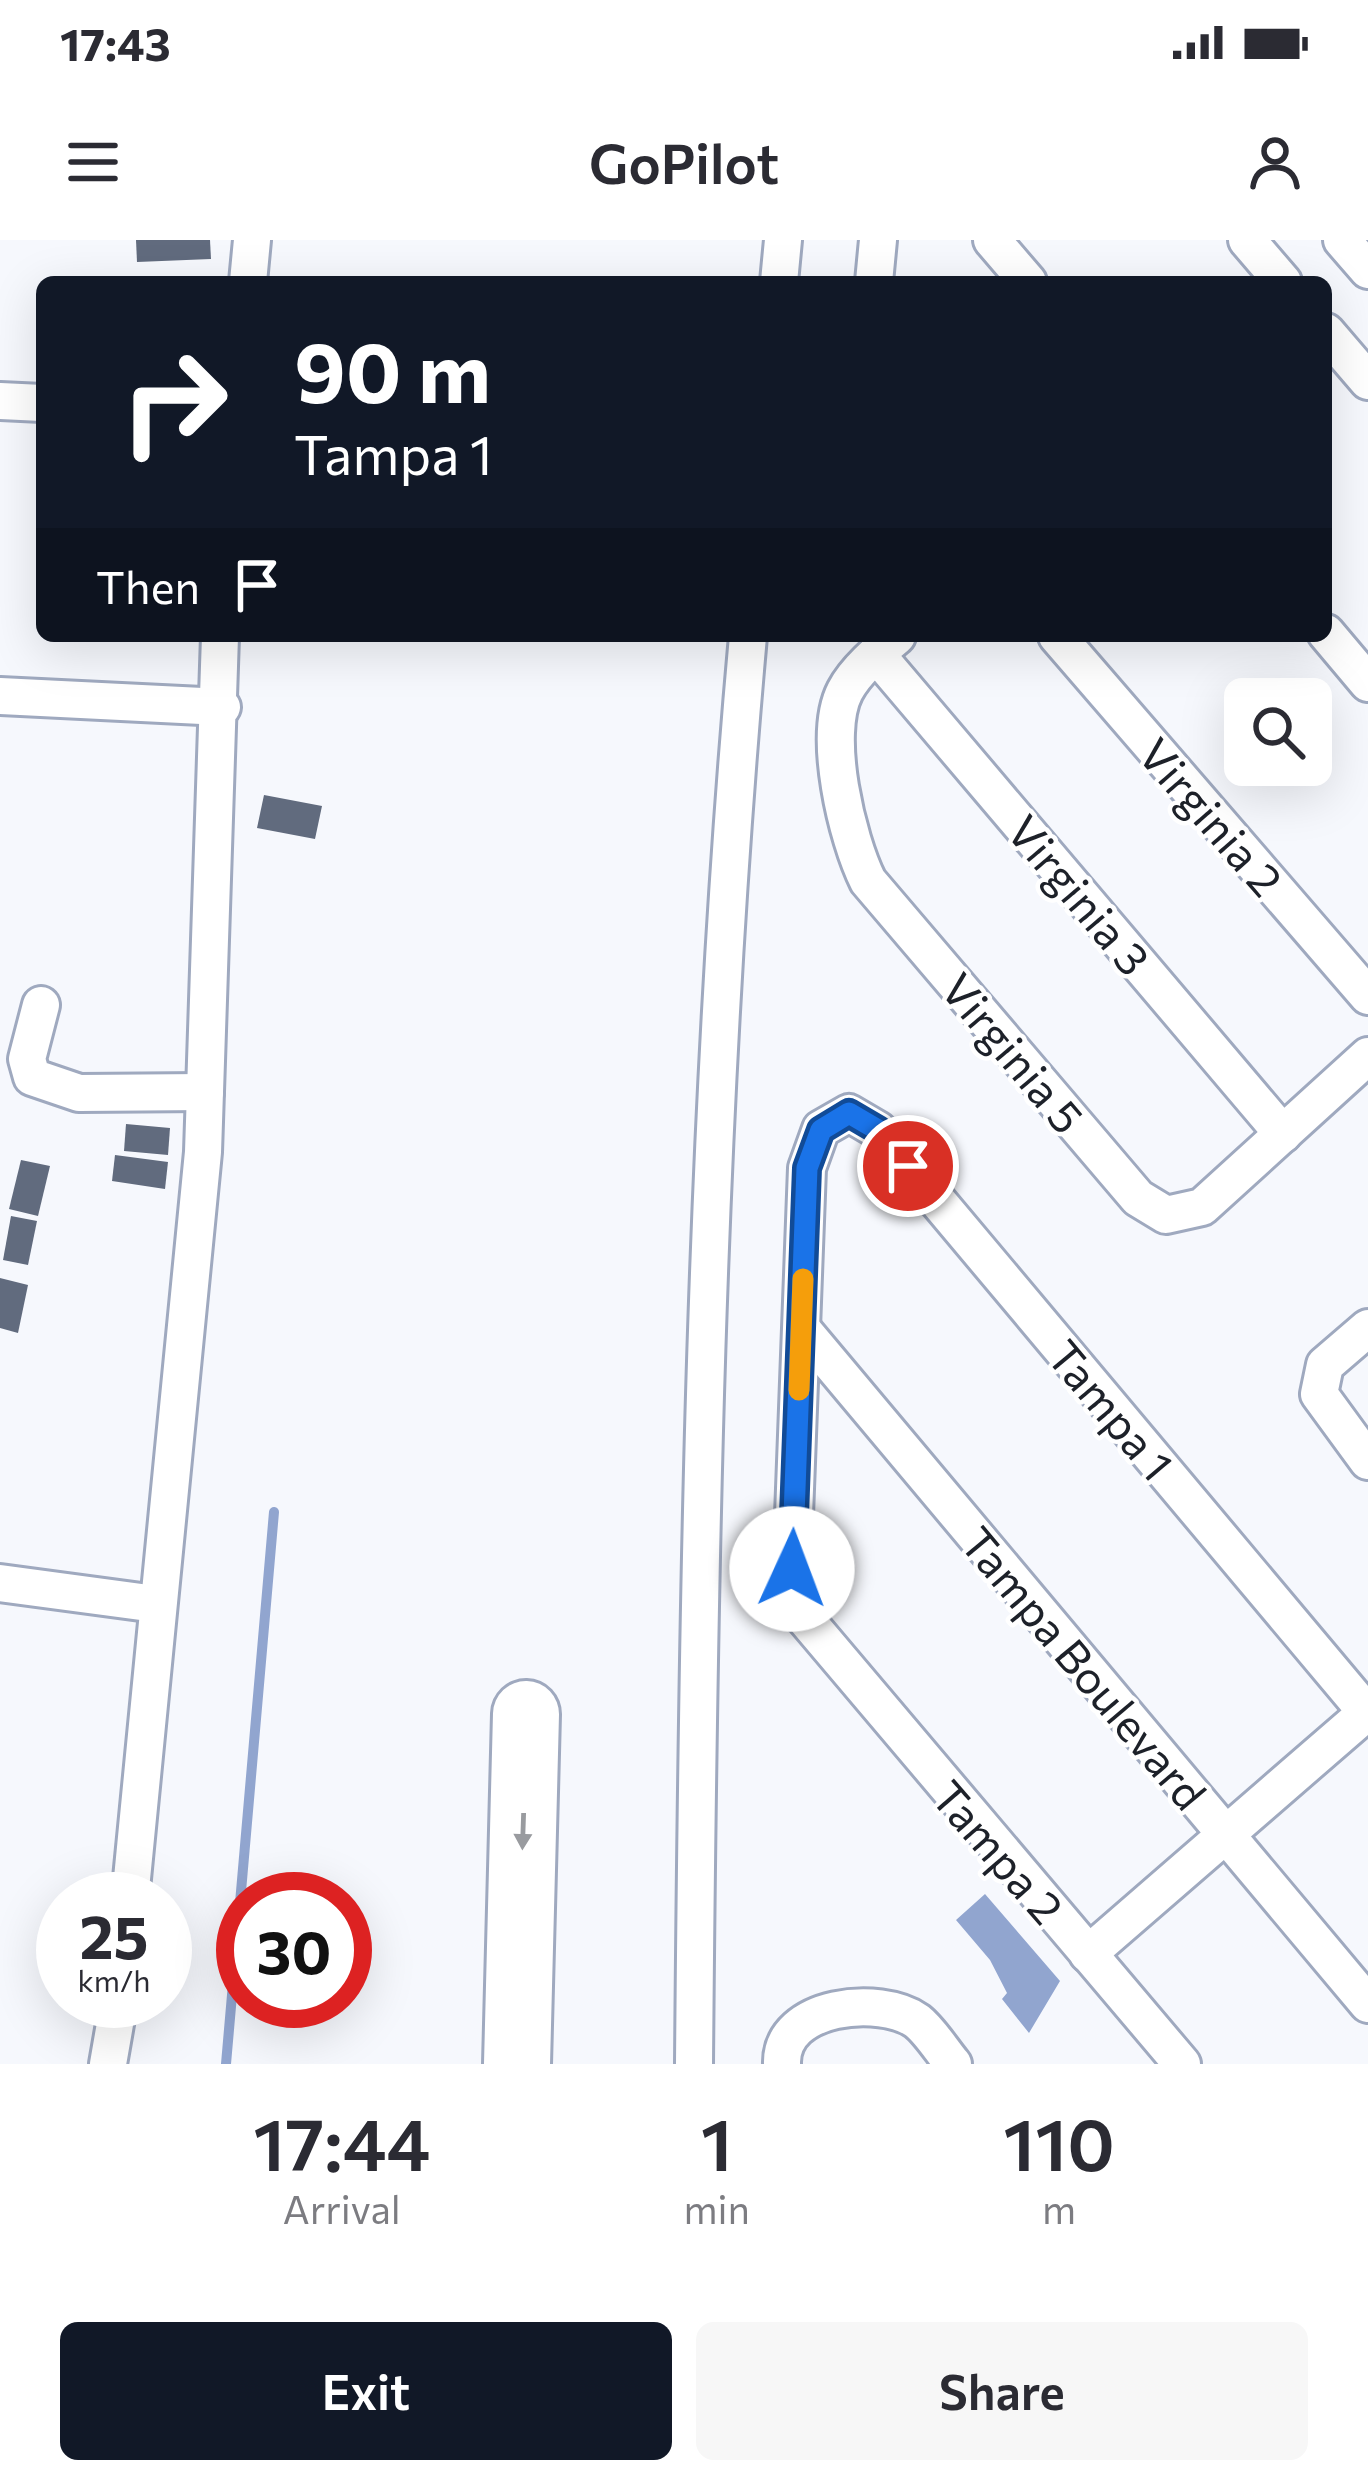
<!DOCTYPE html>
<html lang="en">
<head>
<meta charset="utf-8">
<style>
  body { margin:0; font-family:Commissioner,sans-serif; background:#f7f7f7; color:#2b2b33; height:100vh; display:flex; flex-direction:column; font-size:45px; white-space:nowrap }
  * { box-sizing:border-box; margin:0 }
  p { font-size:39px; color:#7c7c81 }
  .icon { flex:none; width:66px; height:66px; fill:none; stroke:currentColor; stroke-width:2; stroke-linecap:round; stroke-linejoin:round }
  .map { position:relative; height:1824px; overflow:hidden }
  .sheet { display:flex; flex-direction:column; background:#fff; flex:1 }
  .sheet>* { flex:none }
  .hud { position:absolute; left:36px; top:36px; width:1296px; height:366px; border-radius:18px; box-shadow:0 12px 48px #0002; background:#111827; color:#fff; overflow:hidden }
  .tools { position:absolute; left:1224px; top:438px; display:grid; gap:24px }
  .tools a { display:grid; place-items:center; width:108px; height:108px; border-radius:18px; background:#fff; box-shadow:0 12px 48px #0002; font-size:60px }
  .speed { position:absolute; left:36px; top:1632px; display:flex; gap:24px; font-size:60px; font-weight:700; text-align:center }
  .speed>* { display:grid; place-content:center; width:156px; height:156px; border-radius:50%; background:#fff; box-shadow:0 12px 48px #0002; line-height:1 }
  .speed small { font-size:30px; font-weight:400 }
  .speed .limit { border:18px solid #d22; background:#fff; color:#111 }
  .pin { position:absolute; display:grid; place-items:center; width:102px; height:102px; color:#fff; margin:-51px; border:6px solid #fff; border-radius:50%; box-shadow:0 3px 12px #0007 }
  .me { position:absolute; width:132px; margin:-66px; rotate:2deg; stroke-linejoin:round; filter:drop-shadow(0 0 9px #0008) }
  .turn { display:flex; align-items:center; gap:42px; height:252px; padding:0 60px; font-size:54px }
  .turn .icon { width:156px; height:156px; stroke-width:2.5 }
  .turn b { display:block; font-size:84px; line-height:102px }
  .then { display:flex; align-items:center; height:114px; padding:0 60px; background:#0003; gap:24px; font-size:45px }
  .eta { display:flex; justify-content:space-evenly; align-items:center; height:204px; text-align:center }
  .eta b { font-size:72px; font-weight:600; line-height:84px }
  .cta { display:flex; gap:24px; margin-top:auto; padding:24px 60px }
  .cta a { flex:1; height:138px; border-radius:18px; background:#111827; color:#fff; font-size:48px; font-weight:600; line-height:138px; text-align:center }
  .cta a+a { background:#f7f7f7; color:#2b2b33 }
  .status { display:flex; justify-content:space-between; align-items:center; height:84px; padding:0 60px; background:#fff; direction:ltr }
  .status svg { height:33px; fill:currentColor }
  header { display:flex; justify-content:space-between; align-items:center; height:156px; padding:0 60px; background:#fff; font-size:54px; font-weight:600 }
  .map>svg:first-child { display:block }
  .water { fill:#91a5cf }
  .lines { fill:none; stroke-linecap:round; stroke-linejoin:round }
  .stream { stroke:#91a5cf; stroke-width:10 }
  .building { fill:#616b7e }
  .minor-casing { stroke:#9fa9bf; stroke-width:42 }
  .motorway-casing { stroke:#9fa9bf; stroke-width:72 }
  .minor { stroke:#fff; stroke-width:36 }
  .motorway { stroke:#fff; stroke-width:66 }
  .oneway { fill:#999b9f }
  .route-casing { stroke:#114b97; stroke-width:30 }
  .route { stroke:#1a73e8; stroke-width:21 }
  .slow { stroke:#f59e0b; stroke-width:21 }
  .labels { text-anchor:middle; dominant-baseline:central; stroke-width:9; stroke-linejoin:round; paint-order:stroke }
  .street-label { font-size:45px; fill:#1d2129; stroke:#fff }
</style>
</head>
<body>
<div class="status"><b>17:43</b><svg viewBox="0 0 49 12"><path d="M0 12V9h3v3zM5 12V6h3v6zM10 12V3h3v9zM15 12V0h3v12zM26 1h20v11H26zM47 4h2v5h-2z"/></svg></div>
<header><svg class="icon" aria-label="menu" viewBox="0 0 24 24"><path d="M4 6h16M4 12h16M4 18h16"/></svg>GoPilot<svg class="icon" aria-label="person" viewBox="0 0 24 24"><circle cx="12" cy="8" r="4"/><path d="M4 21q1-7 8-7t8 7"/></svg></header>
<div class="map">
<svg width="1368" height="1824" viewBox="0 0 1368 1824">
  <rect width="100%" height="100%" fill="#f6f8fd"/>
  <!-- water -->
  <polygon class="water" points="985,1654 1060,1741 1029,1793 1002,1759 1007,1753 990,1720 956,1680"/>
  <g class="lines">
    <!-- stream -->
    <polyline class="stream" points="226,1824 274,1272"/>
  </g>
  <!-- building -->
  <g class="building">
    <polygon points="136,0 210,0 211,19 137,22"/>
    <polygon points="264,555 322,566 315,599 257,588"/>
    <polygon points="126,884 170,888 168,915 124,911"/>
    <polygon points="115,915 168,922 165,949 112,941"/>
    <polygon points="21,920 50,926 38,976 9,969"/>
    <polygon points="11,976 37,981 28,1025 3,1020"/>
    <polygon points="0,1038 28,1045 18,1093 0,1088"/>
  </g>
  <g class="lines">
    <!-- minor casing -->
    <g class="minor-casing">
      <g id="minor">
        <polyline points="992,0 1028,42"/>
        <polyline points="1247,0 1283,42"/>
        <polyline points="1342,0 1368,30"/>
        <polyline points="248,42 252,0"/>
        <polyline points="779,42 783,0"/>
        <polyline points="874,42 878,0"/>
        <polyline points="1326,92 1368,141"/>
        <polyline points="0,161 42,163"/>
        <polyline points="1326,393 1368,443"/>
        <path d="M 897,396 C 879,411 856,430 845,451 C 822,495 847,599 868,641 L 1138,958 L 1166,975 L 1202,967 L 1368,816"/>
        <polyline points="1057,396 1368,756"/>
        <polyline points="876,414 1283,894"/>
        <polyline points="0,456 222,467"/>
        <polyline points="41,765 27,819 32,837 79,853 205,852"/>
        <polyline points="1368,1088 1325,1125 1319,1154 1368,1221"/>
        <polyline points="802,1089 1368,1764"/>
        <polyline points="0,1343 156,1364"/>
        <polyline points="130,1659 203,912 220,396"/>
        <polyline points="1088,1714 1367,1472"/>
        <polyline points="108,1824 119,1761"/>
        <path d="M 694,1824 C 698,1348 705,871 748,396"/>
        <path d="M 782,1824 C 780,1764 881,1755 917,1781 C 930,1791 942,1811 953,1824"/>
        <polyline points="1182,1824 797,1369 792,1329 807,928 821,889 849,873 878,890 1368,1474"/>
      </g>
    </g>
    <!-- motorway casing -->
    <g class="motorway-casing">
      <polyline id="motorway" points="517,1824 526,1474"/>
    </g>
    <!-- minor -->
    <use href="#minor" class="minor"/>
    <!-- motorway -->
    <use href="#motorway" class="motorway"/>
  </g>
  <!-- one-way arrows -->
  <defs><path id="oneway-solid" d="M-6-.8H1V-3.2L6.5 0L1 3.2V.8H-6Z" transform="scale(3)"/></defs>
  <use class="oneway" href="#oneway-solid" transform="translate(523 1591) rotate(92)"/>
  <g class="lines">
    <!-- route casing -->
    <g class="route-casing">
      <polyline id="route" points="792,1329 807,928 821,890 849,873 878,890 908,926"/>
    </g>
    <!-- route -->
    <use href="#route" class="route"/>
    <!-- slow -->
    <polyline class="slow" points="799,1150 803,1039"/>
  </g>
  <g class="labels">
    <!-- street labels -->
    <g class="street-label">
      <text transform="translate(1212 576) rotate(49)">Virginia 2</text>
      <text transform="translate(1080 654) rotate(50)">Virginia 3</text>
      <text transform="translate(1014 812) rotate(50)">Virginia 5</text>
      <text transform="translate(1112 1169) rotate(50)">Tampa 1</text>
      <text transform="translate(1085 1427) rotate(50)">Tampa Boulevard</text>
      <text transform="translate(999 1611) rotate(49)">Tampa 2</text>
    </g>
  </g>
</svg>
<div class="tools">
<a><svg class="icon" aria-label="search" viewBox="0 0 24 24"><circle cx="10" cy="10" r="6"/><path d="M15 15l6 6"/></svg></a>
</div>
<div class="speed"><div>25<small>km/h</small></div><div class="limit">30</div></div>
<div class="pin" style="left:908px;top:926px;background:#d93025"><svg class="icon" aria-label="arrive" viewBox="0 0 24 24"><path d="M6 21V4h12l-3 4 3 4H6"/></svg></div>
<svg class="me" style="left:792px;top:1329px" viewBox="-20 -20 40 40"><circle r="19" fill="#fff"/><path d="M0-13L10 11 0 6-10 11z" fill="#1a73e8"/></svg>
<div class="hud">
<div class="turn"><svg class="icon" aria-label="right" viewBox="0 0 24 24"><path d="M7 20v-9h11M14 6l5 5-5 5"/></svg><div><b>90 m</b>Tampa 1</div></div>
<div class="then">Then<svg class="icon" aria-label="arrive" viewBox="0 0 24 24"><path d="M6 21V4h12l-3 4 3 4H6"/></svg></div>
</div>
</div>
<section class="sheet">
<div class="eta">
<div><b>17:44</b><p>Arrival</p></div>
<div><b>1</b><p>min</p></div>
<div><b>110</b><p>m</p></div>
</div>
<div class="cta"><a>Exit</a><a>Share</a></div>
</section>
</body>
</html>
